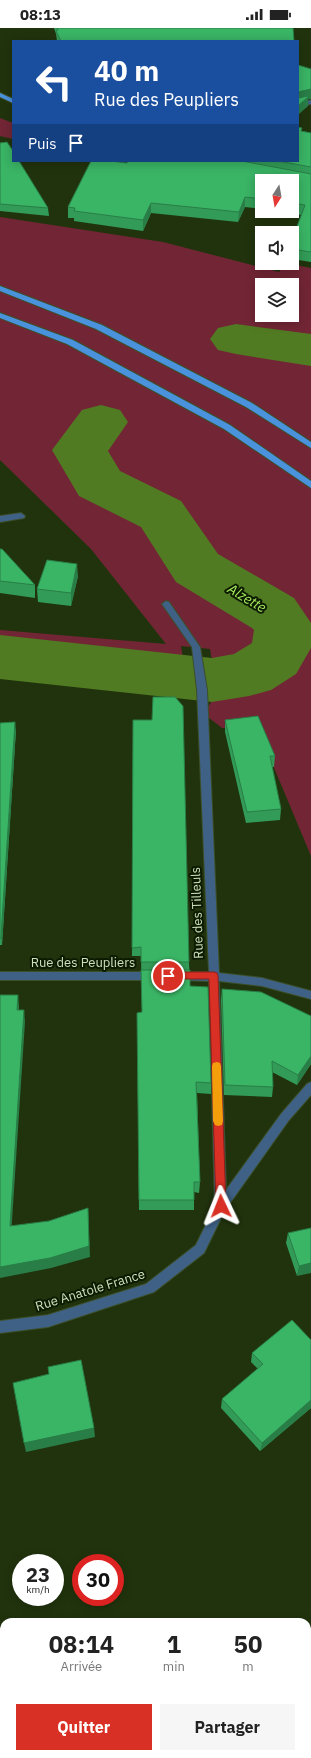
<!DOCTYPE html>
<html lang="fr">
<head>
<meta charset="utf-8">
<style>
  body { margin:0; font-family:"IBM Plex Sans",sans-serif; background:#f6f6f6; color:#222; height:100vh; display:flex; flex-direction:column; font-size:15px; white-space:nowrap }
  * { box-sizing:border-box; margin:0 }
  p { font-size:13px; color:#767676 }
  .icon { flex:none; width:22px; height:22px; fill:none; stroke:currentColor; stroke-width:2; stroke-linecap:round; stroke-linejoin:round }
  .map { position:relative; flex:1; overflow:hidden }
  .side { position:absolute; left:0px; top:1590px; width:311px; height:140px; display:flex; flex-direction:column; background:#fff; border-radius:12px 12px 0 0; box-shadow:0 2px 10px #0003 }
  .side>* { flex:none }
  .top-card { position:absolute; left:12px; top:12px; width:287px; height:122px; border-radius:0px; box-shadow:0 2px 10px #0003; background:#1a4fa0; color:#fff; overflow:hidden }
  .needle { width:26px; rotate:191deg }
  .tools { position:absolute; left:255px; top:146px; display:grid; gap:8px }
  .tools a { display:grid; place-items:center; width:44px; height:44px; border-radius:0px; background:#fff; box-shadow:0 2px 10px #0003; font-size:20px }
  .speed { position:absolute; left:12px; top:1526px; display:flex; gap:8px; font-size:20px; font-weight:700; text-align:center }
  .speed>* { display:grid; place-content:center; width:52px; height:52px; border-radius:50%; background:#fff; box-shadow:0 2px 10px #0003; line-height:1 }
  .speed small { font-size:10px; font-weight:400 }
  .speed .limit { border:6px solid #d22; background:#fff; color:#111 }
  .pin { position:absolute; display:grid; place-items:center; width:34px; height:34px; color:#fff; margin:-17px; border:2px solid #fff; border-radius:50%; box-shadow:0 1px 4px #0007 }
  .me { position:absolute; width:44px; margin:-22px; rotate:358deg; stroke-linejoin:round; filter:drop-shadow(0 0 3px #0008) }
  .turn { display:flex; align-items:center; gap:14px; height:84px; padding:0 16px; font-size:18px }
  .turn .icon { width:52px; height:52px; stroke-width:2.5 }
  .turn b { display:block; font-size:28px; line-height:34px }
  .then { display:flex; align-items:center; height:38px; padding:0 16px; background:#0003; gap:8px; font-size:15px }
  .eta { display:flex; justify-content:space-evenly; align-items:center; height:68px; text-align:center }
  .eta b { font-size:24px; font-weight:700; line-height:28px }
  .primary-button { display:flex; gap:8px; margin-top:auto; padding:8px 16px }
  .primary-button a { flex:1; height:46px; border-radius:0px; background:#d93025; color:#fff; font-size:16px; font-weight:700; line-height:46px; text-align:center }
  .primary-button a+a { background:#f6f6f6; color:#222 }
  .status { display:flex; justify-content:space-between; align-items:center; height:28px; padding:0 20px; background:#fff; direction:ltr }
  .status svg { height:11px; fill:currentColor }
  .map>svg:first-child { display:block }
  .green { fill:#722635; fill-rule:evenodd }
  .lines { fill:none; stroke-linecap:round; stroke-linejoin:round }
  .river { fill:#517b22; fill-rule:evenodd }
  .minor-casing { stroke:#3c4f29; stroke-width:2 }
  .major-casing { stroke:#3c4f29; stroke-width:2 }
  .minor { fill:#3f6185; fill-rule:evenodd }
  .major { fill:#4a92dc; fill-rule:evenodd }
  .wall { fill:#329b57 }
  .shaded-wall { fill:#297e47 }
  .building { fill:#3ab465; stroke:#297e47 }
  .route { fill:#d93025; stroke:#8d1f18 }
  .slow { fill:#f59e0b }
  .labels { text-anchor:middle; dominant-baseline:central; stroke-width:4; stroke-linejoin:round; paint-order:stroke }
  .street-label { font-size:13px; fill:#cbe0bb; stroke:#0c1a00 }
  .water-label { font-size:14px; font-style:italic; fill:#a5eb5c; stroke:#0c1a00 }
</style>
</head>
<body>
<div class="status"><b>08:13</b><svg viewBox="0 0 49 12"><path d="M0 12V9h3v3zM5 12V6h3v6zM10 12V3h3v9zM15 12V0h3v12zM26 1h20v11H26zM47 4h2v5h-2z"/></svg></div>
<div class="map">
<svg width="311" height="1730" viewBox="0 0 311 1730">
  <rect width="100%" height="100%" fill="#21330d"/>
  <!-- green -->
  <g class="green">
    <polygon points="0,90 13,95 13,111 0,108"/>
    <path d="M 0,189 L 163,214 L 279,244 L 285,235 L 311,240 L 311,828 L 257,699 L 222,700 L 204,686 L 217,664 L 210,621 L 181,618 L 188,661 L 0,641 L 0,602 L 166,616 L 91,521 L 0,432 ZM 262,257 L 292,257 L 292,287 L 262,287 Z"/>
    <polygon points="311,1701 311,1730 188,1730 205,1726 307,1726 307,1702"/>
  </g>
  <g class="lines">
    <!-- river -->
    <g class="river">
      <polygon points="236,296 311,306 311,338 236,326 218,322 210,311 218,300"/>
      <polygon points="101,377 120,382 128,394 108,423 120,443 181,473 218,526 294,570 311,595 311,620 296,646 271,662 249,668 212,674 0,651 0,607 212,630 234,626 252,615 254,602 252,600 176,554 141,499 79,468 52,422 82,382"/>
    </g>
    <!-- minor casing -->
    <g class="minor-casing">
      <g id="minor">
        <polygon points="311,72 311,76 298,79 298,75"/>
        <polygon points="21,485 25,488 24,490 0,494 0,488"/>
        <polygon points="166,573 169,574 200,619 207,662 219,945 262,950 311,963 311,971 262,958 219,953 226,1162 281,1086 307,1056 311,1054 311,1067 289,1092 225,1182 204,1225 154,1264 48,1299 0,1305 0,1293 48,1287 146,1256 196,1217 215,1178 209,953 178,952 174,951 173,948 174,945 178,944 209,944 197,662 192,619 162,576"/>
        <polygon points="0,944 154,944 158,945 159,948 158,951 154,952 0,952"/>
      </g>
    </g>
    <!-- major casing -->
    <g class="major-casing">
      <g id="major">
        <polygon points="0,65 13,71 13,75 0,69"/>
        <polygon points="0,258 102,297 252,375 311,414 311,420 246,379 96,301 0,263"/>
        <polygon points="0,285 73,312 230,397 311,453 311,460 224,401 67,316 0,290"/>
      </g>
    </g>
    <!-- minor -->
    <use href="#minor" class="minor"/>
    <!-- major -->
    <use href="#major" class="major"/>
  </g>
  <!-- wall -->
  <g class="wall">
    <polygon points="54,0 293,0 294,13 57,13 56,6"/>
    <polygon points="302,100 302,103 311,105 311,234 292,231 292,221 295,214 294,214 295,204 301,187 275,183 292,183 292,153 262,153 262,181 245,179 238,194 151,185 143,203 74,193 74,190 68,190 68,179 127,135 128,133 298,133"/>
    <polygon points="0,115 48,180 49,188 0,183"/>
    <polygon points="0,521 35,557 35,570 0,565"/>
    <polygon points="78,548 71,578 38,574 37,561"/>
    <polygon points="133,692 189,934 190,958 211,1055 211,1066 197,1065 200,1154 199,1165 194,1164 194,1182 139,1182 137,985 142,984 141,928 132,928"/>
    <polygon points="225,692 275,728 274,739 272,739 281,781 280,792 246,795 225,704"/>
    <polygon points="0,695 16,702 2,917 0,917"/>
    <polygon points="222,961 311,988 311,1036 297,1057 272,1044 273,1059 272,1069 224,1067 221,972"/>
    <polygon points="311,1200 297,1248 286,1215 288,1205"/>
    <polygon points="311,1312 311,1380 260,1423 221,1380 222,1371 258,1341 251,1334 252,1325"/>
  </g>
  <!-- shaded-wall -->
  <g class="shaded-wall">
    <polygon points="311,61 311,71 308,71 308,78 298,87 298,64"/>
    <polygon points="245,169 245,179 238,194 239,184"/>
    <polygon points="151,175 151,185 143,203 143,192"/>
    <polygon points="77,536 78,548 71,578 71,565"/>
    <polygon points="15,694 16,702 2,917 1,910"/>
    <polygon points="18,967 19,978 19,994 17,982"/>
    <polygon points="24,982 25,994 11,1208 10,1198"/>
    <polygon points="311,1028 311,1036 297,1057 298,1047"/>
    <polygon points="88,1180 90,1229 51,1240 0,1250 0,1239"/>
    <polygon points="311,1235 311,1245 297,1248 299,1238"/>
    <polygon points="311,1372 311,1380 260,1423 262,1415"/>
    <polygon points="94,1400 95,1409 26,1424 24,1415"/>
  </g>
  <!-- building -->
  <g class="building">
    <polygon points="57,0 293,0 294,13 61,13 56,3 58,2"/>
    <polygon points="298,37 311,41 311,61 298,64"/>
    <polygon points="309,68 298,78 298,70"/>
    <polygon points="298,99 302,100 301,103 311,105 311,139 278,133 298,133"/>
    <polygon points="7,114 13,123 13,133 19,133 48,180 0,176 0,115"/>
    <polygon points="91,133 111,133 127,135 128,133 242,133 311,146 311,224 292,221 299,204 295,204 305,177 292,175 292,153 262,153 262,171 245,169 239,184 151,175 143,192 74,183 75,180 68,179"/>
    <polygon points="0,521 2,521 35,557 0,553"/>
    <polygon points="47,532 77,536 71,565 37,561"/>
    <polygon points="153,669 175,669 183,678 189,934 141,934 141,919 132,920 133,692 152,692"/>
    <polygon points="258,688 275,728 270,728 281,781 247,784 225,692"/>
    <polygon points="15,694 2,892 1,910 0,910 0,695"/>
    <polygon points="141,942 190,942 190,958 208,959 211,1055 196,1054 200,1154 194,1154 194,1172 139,1172 137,985 142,984"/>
    <polygon points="222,961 261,964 311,988 311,1028 298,1047 272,1033 273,1059 225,1057"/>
    <polygon points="0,967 18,967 17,982 24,982 10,1198 49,1193 88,1180 89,1218 50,1230 0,1239"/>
    <polygon points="311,1200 311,1235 299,1238 288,1205"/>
    <polygon points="292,1292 311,1312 311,1372 262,1415 222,1371 263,1336 252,1325"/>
    <polygon points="81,1332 94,1400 24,1415 13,1355 49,1346 48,1339"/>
  </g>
  <!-- route -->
  <polygon class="route" points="168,944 214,944 217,945 218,948 226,1178 225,1182 221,1183 217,1182 216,1178 209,951 168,951 165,950 163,948 165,945"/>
  <!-- slow -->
  <polygon class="slow" points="217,1034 220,1035 221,1038 223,1093 222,1097 218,1098 215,1097 213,1093 212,1038 213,1035"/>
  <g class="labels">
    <!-- street labels -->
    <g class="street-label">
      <text transform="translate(197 885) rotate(-92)">Rue des Tilleuls</text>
      <text x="83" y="934">Rue des Peupliers</text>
      <text transform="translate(90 1262) rotate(-17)">Rue Anatole France</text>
    </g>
    <!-- water labels -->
    <g class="water-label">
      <text transform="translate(247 570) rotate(31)">Alzette</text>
    </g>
  </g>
</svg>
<div class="tools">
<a><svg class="needle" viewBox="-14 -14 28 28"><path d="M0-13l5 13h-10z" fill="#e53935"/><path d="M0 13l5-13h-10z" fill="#767676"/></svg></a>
<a><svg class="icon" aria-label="sound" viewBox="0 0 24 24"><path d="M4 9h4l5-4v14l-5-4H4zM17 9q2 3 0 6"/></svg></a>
<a><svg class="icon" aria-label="layers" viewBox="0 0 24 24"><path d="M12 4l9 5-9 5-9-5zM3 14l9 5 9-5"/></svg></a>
</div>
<div class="speed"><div>23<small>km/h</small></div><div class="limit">30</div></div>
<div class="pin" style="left:168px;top:948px;background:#d93025"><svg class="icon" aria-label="arrive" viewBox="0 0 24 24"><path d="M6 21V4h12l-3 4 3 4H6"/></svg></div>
<svg class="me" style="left:221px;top:1178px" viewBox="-20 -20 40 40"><path d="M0-17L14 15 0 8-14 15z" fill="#d93025" stroke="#fff" stroke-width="4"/></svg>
<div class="top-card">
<div class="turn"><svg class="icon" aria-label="left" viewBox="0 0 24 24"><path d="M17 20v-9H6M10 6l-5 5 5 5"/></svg><div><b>40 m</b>Rue des Peupliers</div></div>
<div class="then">Puis<svg class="icon" aria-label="arrive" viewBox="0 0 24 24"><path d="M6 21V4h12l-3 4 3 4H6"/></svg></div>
</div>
<section class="side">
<div class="eta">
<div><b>08:14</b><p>Arrivée</p></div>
<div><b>1</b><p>min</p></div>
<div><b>50</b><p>m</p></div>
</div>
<div class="primary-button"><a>Quitter</a><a>Partager</a></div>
</section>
</div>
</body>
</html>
